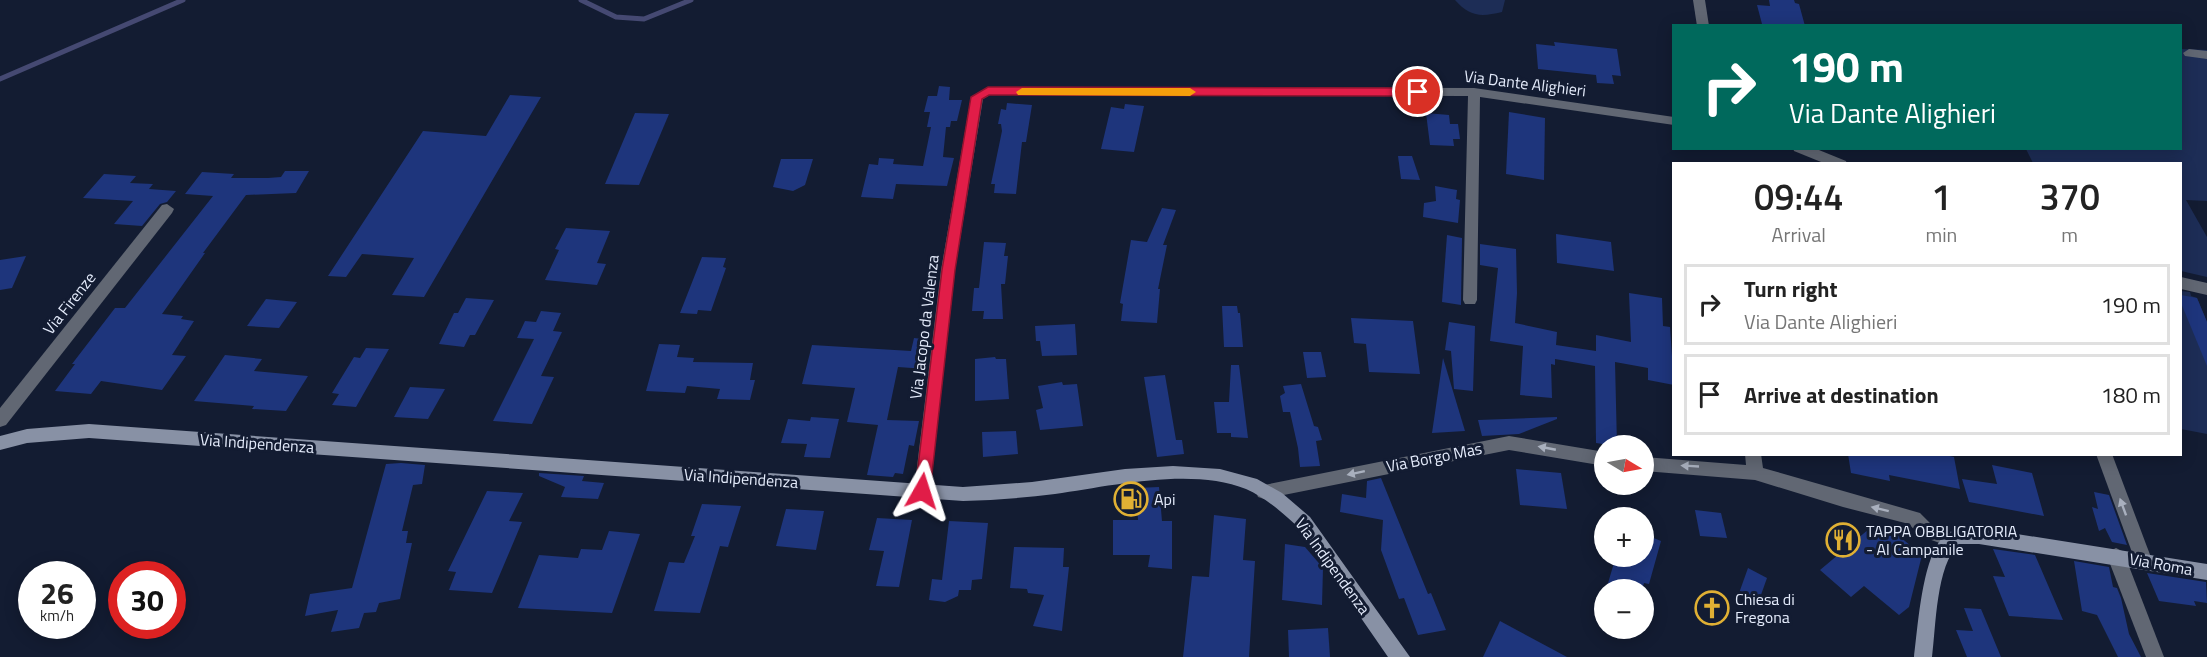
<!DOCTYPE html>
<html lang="en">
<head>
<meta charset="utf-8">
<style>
  body { margin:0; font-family:"Titillium Web",sans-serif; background:#f2f2f2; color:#222; height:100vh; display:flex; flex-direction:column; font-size:22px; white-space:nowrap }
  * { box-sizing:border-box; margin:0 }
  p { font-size:20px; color:#767676 }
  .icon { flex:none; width:33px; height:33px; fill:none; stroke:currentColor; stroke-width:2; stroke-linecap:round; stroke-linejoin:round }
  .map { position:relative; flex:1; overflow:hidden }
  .panel { position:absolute; left:1672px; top:162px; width:510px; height:294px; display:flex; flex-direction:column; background:#fff; border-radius:0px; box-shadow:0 3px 15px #0003 }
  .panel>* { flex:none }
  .top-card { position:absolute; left:1672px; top:24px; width:510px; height:126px; border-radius:0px; box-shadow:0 3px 15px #0003; background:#00695c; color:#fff; overflow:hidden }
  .needle { width:39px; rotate:100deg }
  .fabs { position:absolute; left:1594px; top:435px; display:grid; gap:12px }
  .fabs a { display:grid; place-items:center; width:60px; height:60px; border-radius:50%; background:#fff; box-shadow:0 3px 15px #0003; font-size:30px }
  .speed { position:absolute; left:18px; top:561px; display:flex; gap:12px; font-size:30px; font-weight:700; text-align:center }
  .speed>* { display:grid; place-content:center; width:78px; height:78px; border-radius:50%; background:#fff; box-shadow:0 3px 15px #0003; line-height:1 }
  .speed small { font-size:15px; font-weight:400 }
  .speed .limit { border:9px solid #d22; background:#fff; color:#111 }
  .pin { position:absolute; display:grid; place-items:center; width:51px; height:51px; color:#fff; margin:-26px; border:3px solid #fff; border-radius:50%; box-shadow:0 2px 6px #0007 }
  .me { position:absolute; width:66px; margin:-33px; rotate:6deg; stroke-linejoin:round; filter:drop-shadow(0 0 4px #0008) }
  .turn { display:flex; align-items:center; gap:21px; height:126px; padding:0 18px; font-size:27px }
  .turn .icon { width:78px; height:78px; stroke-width:2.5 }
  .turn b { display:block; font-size:42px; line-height:51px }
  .eta { display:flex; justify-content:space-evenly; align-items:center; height:102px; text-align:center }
  .eta b { font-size:36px; font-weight:600; line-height:42px }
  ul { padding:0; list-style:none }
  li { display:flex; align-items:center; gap:18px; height:81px; margin:0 12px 9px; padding:0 6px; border:3px solid #e0e0e0; border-radius:0px }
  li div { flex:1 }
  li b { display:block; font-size:22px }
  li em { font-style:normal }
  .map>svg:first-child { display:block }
  .green { fill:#1d2d56 }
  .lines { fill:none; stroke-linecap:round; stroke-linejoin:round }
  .stream { stroke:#454972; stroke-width:5 }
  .building { fill:#1e357c }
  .street { fill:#616773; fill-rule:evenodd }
  .secondary { fill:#8891a5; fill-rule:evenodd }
  .oneway { fill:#a9b0be }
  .route { fill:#e11d48; stroke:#92132f; stroke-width:1.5 }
  .slow { fill:#f59e0b }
  .labels { text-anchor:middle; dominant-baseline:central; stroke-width:6; stroke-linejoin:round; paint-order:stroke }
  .street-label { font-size:16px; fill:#e4ebfb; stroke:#131c32 }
  .poi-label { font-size:16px; fill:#e4ebfb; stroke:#131c32; text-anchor:start }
</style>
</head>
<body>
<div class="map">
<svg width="2207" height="657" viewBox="0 0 2207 657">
  <rect width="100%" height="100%" fill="#131c32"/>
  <!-- green -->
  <g class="green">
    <path d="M 1455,0 L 1505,0 L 1502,12 C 1481,17 1470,17 1455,0 Z"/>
    <polygon points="2181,49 2207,50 2207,201 2186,200 2207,237 2207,277 2181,271 2181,164 2033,163 2026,149 2181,148"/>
    <polygon points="2181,291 2190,292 2191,296 2197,298 2207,322 2207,434 2181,429"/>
  </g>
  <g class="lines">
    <!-- stream -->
    <g class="stream">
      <polyline points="581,0 616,17 644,19 691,0"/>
      <polyline points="0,79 183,0"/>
    </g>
  </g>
  <!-- building -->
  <g class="building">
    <polygon points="1769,0 1794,0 1795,3 1799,4 1805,26 1762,24 1757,5 1770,6"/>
    <polygon points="1554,42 1617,49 1621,76 1612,75 1614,84 1597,83 1596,75 1538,69 1536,44 1555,46"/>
    <polygon points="939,86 950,87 949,100 962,100 957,121 951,121 950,127 946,127 943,157 954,158 947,186 896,184 893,199 861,197 869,164 878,165 879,158 894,159 893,164 923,166 931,127 927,127 930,112 924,112 928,96 937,96"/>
    <polygon points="510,95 541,97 424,297 392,295 414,258 362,254 346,277 328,276 423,131 486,136"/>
    <polygon points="1007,103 1032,105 1026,142 1022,142 1016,194 994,193 995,184 991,184 1002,131 1001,124 998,124 1001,109 1006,110"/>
    <polygon points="1125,104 1144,106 1134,152 1101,149 1111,107 1124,109"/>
    <polygon points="1509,112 1545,118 1544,180 1506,174"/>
    <polygon points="635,113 669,114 639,185 605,184"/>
    <polygon points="1426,113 1449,115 1450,124 1458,124 1460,139 1453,139 1454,146 1430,145"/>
    <polygon points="1398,156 1412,156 1420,180 1401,179"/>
    <polygon points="781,159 813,159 805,185 793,191 773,187"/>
    <polygon points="285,171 309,171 296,193 246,195 203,253 205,253 162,314 183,316 181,319 194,321 172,355 186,356 162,390 101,381 91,394 55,391 75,364 72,364 115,308 125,308 213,196 185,194 202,172 234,174 231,178 268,178 281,177"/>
    <polygon points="104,174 136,176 130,183 153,184 149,189 176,191 167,202 160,204 142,226 114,224 133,201 83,198"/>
    <polygon points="1435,186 1457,190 1456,199 1460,200 1458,223 1423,217 1424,203 1436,201"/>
    <polygon points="1162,208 1176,210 1163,245 1167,245 1158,289 1160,289 1157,323 1121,321 1123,304 1120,303 1131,240 1147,242"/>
    <polygon points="566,228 610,231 597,263 606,264 597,285 545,280 559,250 555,249"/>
    <polygon points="1556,234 1611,242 1614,271 1557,263"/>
    <polygon points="1447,235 1462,238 1461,305 1442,302"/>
    <polygon points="984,242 1006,243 1004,256 1008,256 1005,284 1001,284 1003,319 983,319 984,311 972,311 974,288 979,288"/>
    <polygon points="1480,244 1516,249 1517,293 1515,323 1557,332 1556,345 1596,351 1596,335 1631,342 1629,293 1662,298 1663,326 1670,327 1674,385 1648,380 1648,368 1615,362 1617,446 1596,443 1595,366 1555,359 1555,365 1551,364 1552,398 1520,395 1523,346 1490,341 1498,268 1480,265"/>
    <polygon points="26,256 12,288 0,290 0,260"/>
    <polygon points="702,257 726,258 723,267 726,268 711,311 698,310 697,314 680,313"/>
    <polygon points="2181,295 2197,298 2207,322 2207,366 2181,303"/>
    <polygon points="466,298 494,300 475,335 470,335 464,347 439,344 454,313 458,313"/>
    <polygon points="266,299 297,302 279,328 247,326"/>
    <polygon points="1222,306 1237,306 1238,313 1240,313 1243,347 1224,347"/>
    <polygon points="541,311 561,313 553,331 562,332 541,376 554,377 532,424 493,421 534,339 517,338 525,321 536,322"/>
    <polygon points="1351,318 1413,321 1420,374 1369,372 1366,344 1354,343"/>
    <polygon points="1449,322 1475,326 1473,391 1454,389 1451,351 1445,350"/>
    <polygon points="1075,324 1077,355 1042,356 1040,341 1036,341 1035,326"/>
    <polygon points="914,338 930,340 926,369 898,367 887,420 919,421 914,446 909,445 903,474 895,473 893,477 867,475 878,425 847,422 855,388 802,384 812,345 911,351"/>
    <polygon points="659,344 680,345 677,357 694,358 693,362 753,363 750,380 755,380 750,400 717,399 720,389 687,386 685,393 646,391"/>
    <polygon points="366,348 389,349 356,407 332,405 339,394 332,393 354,357 360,358"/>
    <polygon points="1303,352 1321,352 1326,377 1307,378"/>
    <polygon points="225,355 262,359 254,371 308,376 286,411 252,409 254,406 194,401"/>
    <polygon points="995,357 996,359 1006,359 1009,399 975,401 975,359"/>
    <polygon points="1443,358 1465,431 1432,433"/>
    <polygon points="1231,365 1239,365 1248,438 1231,437 1231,433 1217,433 1214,402 1229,402"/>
    <polygon points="1165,375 1176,440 1182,440 1184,454 1157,457 1144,377"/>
    <polygon points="1062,382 1063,385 1077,384 1083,426 1040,430 1036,410 1043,408 1038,386"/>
    <polygon points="1301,384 1314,426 1318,427 1322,440 1316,441 1320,466 1300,467 1298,448 1290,412 1283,412 1280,396 1285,393 1283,386"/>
    <polygon points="410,387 445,389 428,419 394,417"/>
    <polygon points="811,417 839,419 830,458 804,457 807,444 781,443 788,419 810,421"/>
    <polygon points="1557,417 1557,419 1519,434 1482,436 1478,420"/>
    <polygon points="1016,431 1018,454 983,457 982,432"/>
    <polygon points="1848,454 1941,454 1954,457 1960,489 1889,475 1890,481 1851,473"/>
    <polygon points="401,463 425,465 422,484 413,485 402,531 408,531 406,543 412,543 400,599 379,603 376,612 364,613 359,628 331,632 338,610 305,616 310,594 352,588 386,464"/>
    <polygon points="1992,465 2032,473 2044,516 1969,502 1962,479 1997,484"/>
    <polygon points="1516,469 1561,473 1567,509 1520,505"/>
    <polygon points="539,473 584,476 582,481 604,483 598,499 561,497 565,487 539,476"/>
    <polygon points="1381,478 1428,594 1431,593 1446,630 1418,635 1404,598 1399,599 1381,550 1383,520 1340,512 1342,494 1366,498 1367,481"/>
    <polygon points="1159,487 1162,521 1172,521 1172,569 1148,567 1150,555 1113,555 1113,520 1138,520 1136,488"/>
    <polygon points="487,491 523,493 509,521 522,522 492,593 449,590 456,572 448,571"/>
    <polygon points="2094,492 2109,495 2127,545 2112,542 2105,528 2099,531 2092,507 2098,509"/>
    <polygon points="702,504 741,506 728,547 720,546 700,613 654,611 669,562 684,563 695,536 691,536"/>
    <polygon points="786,509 824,511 816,550 776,546"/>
    <polygon points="1695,510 1721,513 1727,538 1700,536"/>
    <polygon points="1214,515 1246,519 1243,560 1255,561 1249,657 1183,657 1192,576 1209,577"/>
    <polygon points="877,518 912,520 899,587 876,586 884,551 869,550"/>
    <polygon points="949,521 988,523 982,579 972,580 971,590 959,590 958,596 945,602 929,600 932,579 942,580"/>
    <polygon points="1888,527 1922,555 1909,607 1899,615 1864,586 1851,597 1820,570 1869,529 1877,536"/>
    <polygon points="609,531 640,534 612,613 518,608 539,555 578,558 581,549 602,550"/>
    <polygon points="1644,534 1661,541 1649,584 1644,583 1642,590 1606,590 1616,556 1644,556"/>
    <polygon points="1285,544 1305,547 1323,568 1322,605 1282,600"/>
    <polygon points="1014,547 1064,548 1063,567 1069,567 1062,631 1033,626 1044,595 1028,593 1027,589 1010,588"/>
    <polygon points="1993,549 2035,555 2063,620 2009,616 1993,576 2005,577"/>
    <polygon points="2074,561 2109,567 2113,587 2117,588 2121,598 2129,634 2141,657 2118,657 2097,615 2082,611"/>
    <polygon points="1748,568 1767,578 1757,606 1738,596"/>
    <polygon points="2147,573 2206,582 2207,603 2194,601 2196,606 2159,601"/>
    <polygon points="1964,608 1981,609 2001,657 1967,657 1956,630 1973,631"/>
    <polygon points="1500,621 1567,657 1483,657"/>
    <polygon points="1328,628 1330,657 1289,657 1288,630"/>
  </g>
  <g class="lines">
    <!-- street -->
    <g class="street">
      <polygon points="1693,0 1705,0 1709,26 1697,26"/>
      <polygon points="2189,49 2207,51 2207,59 2185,56 2183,53"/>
      <polygon points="988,87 1474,88 1674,117 1674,125 1480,97 1477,300 1475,304 1465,304 1463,300 1468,96 990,95 983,99 955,270 930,491 928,496 922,498 916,496 914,491 941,270 971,97"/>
      <polygon points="1793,148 1814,148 1846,161 1847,164 1826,164 1794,151"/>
      <polygon points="167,204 174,209 172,213 6,425 0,427 0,408 162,205"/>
      <polygon points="2181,277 2207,283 2207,295 2181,289"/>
      <polygon points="1509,436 1605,452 1605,466 1509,450 1264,499 1258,497 1256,492 1258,487 1264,485"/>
      <polygon points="1745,454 1761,454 1763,468 1920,513 1932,525 1957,534 1960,539 1957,544 1951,547 1920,536 1909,524 1843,507 1755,480 1644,471 1644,457 1746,465"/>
      <polygon points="2096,454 2112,454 2152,560 2149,566 2143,568 2137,566"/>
      <polygon points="2116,548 2122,551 2125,556 2164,657 2146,657 2107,556 2110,551"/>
    </g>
    <!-- secondary -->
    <g class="secondary">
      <path d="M 89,424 L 963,487 L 1032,482 L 1125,469 L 1173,466 L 1220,469 L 1257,479 L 1282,493 L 1310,517 L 1410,657 L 1388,657 L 1298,527 C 1283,513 1266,498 1246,489 C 1192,467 1111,486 1055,494 C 1024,498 994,500 963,501 L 89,438 L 27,443 L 0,450 L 0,436 L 27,429 Z"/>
      <path d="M 1964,528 L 1979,528 L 2207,564 L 2207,580 L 1979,544 L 1959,544 C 1936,565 1936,627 1932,657 L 1914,657 C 1918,629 1922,550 1947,534 C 1952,530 1958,529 1964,528 Z"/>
    </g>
  </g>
  <!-- one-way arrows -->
  <defs><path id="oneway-solid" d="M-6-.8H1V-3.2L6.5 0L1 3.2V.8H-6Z" transform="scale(1.5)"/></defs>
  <g class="oneway">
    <use href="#oneway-solid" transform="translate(1547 448) rotate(-169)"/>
    <use href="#oneway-solid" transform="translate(1690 466) rotate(-177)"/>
    <use href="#oneway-solid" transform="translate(1356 473) rotate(168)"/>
    <use href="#oneway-solid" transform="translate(2123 507) rotate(-110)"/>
    <use href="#oneway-solid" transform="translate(1880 509) rotate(-166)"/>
  </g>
  <!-- route -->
  <polygon class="route" points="988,87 1418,88 1424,92 1418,96 989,95 982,99 955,270 930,491 928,496 922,498 917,496 915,491 942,270 971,97"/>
  <!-- slow -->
  <polygon class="slow" points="1022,88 1190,88 1196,92 1190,96 1018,95 1016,92"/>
  <!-- icons -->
  <defs>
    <g id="fuel-ring" transform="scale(1.725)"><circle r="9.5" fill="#131c32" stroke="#e0b034" stroke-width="1.5"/><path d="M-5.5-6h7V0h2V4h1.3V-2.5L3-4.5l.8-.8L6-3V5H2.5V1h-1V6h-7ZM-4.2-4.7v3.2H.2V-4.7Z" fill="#e0b034"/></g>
    <g id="restaurant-ring" transform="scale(1.725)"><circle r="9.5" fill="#131c32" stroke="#e0b034" stroke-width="1.5"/><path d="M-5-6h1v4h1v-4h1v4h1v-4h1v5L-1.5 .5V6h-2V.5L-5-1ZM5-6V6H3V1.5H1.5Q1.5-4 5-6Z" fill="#e0b034"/></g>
    <g id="church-ring" transform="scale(1.725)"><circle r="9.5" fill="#131c32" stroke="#e0b034" stroke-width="1.5"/><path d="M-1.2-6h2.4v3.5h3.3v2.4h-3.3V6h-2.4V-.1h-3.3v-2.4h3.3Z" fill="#e0b034"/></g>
  </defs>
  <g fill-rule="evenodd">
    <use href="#fuel-ring" x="1131" y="499"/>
    <use href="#restaurant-ring" x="1843" y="540"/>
    <use href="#church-ring" x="1712" y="608"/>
  </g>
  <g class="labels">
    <!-- street labels -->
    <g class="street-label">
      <text transform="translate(1525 83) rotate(7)">Via Dante Alighieri</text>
      <text transform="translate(69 303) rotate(-52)">Via Firenze</text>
      <text transform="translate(924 327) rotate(-83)">Via Jacopo da Valenza</text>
      <text transform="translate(257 443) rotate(4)">Via Indipendenza</text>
      <text transform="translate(1434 457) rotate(-11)">Via Borgo Mas</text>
      <text transform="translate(741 478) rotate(4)">Via Indipendenza</text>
      <text transform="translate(2161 564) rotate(10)">Via Roma</text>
      <text transform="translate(1333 566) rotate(54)">Via Indipendenza</text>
    </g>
    <!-- poi labels -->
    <g class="poi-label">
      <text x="1154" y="499">Api</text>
      <text x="1866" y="531">TAPPA OBBLIGATORIA<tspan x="1866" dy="18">- Al Campanile</tspan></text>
      <text x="1735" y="599">Chiesa di<tspan x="1735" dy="18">Fregona</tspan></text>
    </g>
  </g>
</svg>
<div class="fabs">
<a><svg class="needle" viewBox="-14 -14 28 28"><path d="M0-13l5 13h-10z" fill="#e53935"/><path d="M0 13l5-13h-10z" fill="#767676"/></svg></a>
<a>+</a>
<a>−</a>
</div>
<div class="speed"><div>26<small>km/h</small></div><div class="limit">30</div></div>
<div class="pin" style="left:1418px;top:92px;background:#d93025"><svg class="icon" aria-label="arrive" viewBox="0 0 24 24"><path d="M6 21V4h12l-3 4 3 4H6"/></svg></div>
<svg class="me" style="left:922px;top:491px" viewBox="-20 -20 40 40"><path d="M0-17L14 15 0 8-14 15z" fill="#e11d48" stroke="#fff" stroke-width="4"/></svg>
<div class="top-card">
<div class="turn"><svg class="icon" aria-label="right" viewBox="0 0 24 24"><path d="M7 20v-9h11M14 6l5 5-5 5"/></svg><div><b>190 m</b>Via Dante Alighieri</div></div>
</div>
<section class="panel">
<div class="eta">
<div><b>09:44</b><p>Arrival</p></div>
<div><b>1</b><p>min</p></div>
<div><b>370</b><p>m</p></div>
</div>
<ul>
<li><svg class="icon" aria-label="right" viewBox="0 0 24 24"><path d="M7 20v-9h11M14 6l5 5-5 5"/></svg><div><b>Turn right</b><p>Via Dante Alighieri</p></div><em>190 m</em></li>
<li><svg class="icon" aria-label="arrive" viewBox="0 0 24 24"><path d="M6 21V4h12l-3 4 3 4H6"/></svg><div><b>Arrive at destination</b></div><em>180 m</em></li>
</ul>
</section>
</div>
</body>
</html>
